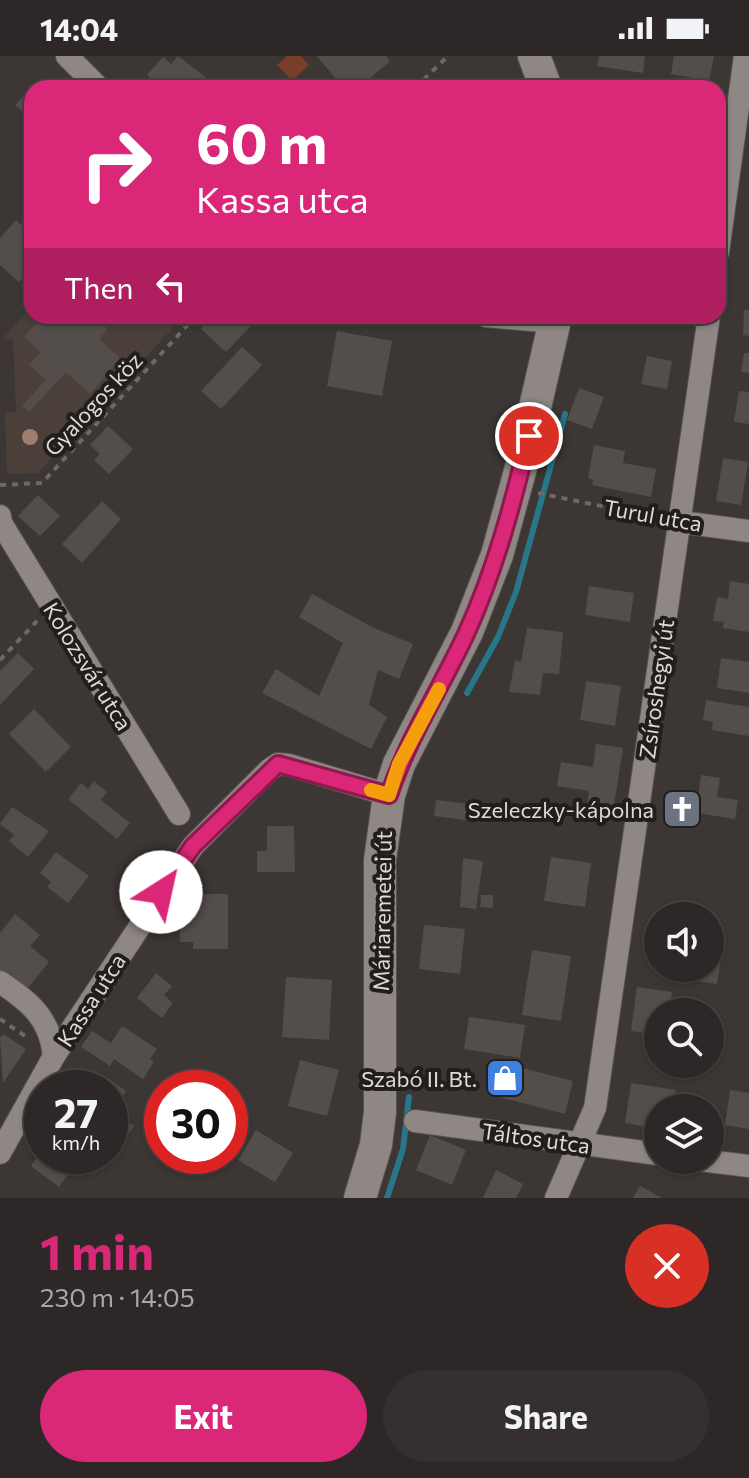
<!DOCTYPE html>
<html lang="en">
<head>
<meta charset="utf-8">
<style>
  body { margin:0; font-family:Commissioner,sans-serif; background:#35302f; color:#f1f3f6; height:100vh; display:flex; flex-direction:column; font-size:30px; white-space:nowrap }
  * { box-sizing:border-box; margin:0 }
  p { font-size:26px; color:#a7a6a7 }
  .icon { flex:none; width:44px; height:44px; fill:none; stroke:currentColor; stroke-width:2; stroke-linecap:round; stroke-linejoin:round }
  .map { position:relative; height:1142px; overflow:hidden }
  .drawer { display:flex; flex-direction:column; background:#2d2827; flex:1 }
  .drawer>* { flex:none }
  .hud { position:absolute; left:24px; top:24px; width:702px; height:244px; border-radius:24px; box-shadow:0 2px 6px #0004,0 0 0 2px #484444; background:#db2777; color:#fff; overflow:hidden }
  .buttons { position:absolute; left:644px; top:846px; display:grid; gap:16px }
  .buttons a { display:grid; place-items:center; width:80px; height:80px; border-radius:50%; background:#2d2827; box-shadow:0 2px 6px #0004,0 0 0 2px #484444; font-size:40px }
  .speed { position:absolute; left:24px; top:1014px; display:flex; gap:16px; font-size:40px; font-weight:700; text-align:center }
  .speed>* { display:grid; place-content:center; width:104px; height:104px; border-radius:50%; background:#2d2827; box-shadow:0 2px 6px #0004,0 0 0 2px #484444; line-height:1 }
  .speed small { font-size:20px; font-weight:400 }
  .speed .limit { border:12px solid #d22; background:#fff; color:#111 }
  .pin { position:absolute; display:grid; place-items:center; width:68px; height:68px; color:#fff; margin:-34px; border:4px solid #fff; border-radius:50%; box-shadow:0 2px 8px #0007 }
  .me { position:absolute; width:88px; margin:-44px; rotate:35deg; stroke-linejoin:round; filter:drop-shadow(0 0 6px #0008) }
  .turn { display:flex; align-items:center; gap:28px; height:168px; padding:0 40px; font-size:36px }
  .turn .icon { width:104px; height:104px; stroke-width:2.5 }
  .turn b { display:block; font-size:56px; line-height:68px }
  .then { display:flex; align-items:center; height:76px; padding:0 40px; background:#0003; gap:16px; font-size:30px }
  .round { display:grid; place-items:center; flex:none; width:84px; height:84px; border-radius:42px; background:#35302f }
  .head { display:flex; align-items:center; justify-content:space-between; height:136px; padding:0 40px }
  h1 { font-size:48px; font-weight:700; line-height:60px; color:#db2777 }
  .cta { display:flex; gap:16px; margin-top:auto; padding:16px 40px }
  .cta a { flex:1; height:92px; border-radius:48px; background:#db2777; color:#fff; font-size:32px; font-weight:700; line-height:92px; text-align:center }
  .cta a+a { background:#35302f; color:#f1f3f6 }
  .status { display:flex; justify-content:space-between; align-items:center; height:56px; padding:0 40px; background:#2d2827; direction:ltr }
  .status svg { height:22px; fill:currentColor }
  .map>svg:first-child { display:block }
  .built { fill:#4b3f3a }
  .green { fill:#783e27 }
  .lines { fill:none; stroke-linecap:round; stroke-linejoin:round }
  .stream { stroke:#287689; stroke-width:6 }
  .building { fill:#544e4b }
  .street-casing { stroke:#575351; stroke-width:24 }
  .secondary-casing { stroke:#575351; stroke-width:34 }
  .path { stroke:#6e6866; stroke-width:4; stroke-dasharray:6 6; stroke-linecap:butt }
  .street { stroke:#8e8784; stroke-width:22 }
  .secondary { stroke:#8e8784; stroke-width:32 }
  .tree { fill:#a17d6f }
  .route-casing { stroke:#8e194d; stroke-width:20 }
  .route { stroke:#db2777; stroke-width:14 }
  .slow { stroke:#f59e0b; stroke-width:14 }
  .labels { text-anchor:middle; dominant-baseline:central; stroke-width:8; stroke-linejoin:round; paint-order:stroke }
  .street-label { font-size:22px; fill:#dedad8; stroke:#211e1d }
  .poi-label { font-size:22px; fill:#dedad8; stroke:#211e1d; text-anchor:end }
</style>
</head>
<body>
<div class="status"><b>14:04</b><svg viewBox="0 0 49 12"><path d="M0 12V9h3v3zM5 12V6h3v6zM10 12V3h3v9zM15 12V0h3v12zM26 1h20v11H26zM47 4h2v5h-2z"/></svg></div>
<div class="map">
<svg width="749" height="1142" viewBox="0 0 749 1142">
  <rect width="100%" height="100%" fill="#3c3634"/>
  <!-- built -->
  <polygon class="built" points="32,251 32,260 184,260 38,417 7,418 5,356 16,356 13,284 2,283"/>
  <!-- green -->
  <polygon class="green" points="287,0 301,0 309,9 292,25 277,9"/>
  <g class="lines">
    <!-- stream -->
    <g class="stream">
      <polyline points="467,637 498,581 516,536 565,358"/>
      <polyline points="387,1142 403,1093 409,1041"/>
    </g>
  </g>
  <!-- building -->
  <g class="building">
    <polygon points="178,0 208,23 200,32 161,32 147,19 163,1 171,8"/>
    <polygon points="317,0 386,0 390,5 362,29 364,32 323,32 335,22"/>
    <polygon points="599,0 645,0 643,17 597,10"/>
    <polygon points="674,0 714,0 709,25 671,18"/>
    <polygon points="35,28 40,32 32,32 32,65 15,49"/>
    <polygon points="16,164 30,177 22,187 22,200 32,209 19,226 0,209 0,182"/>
    <polygon points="744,254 749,254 749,280 743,279"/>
    <polygon points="43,260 100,260 107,274 99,283 121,303 90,338 66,316 29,356 22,350 46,324 29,309 41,296 24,281"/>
    <polygon points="213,260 260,260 226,296 201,273"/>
    <polygon points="612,260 637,260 636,266 612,262"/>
    <polygon points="337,275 392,285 382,340 327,330"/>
    <polygon points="242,291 262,309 221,353 201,335"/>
    <polygon points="744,297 749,297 749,317 741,316"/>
    <polygon points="647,300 672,305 667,333 641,328"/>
    <polygon points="579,332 604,341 592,373 567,364"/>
    <polygon points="739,335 749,336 749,368 734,366"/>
    <polygon points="108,370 133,393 109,418 94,404 100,398 90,389"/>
    <polygon points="594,389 625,395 623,407 656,413 651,441 592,429 593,424 588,422"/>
    <polygon points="723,402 748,406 741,449 716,445"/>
    <polygon points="38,439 60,460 40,480 18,460"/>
    <polygon points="102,445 121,463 82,507 62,488"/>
    <polygon points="730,525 749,528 749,576 723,572 724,566 713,565 717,541 728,543"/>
    <polygon points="589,530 634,537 630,566 585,559"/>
    <polygon points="312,538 372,571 413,588 399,623 378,614 369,649 387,661 371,693 262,637 276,613 319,640 343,587 299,561"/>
    <polygon points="527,572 563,576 559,618 543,617 540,639 509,636 515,604 521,606"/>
    <polygon points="18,597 34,613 0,649 0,615"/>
    <polygon points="721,602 749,606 749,637 717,632"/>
    <polygon points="586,625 621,630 615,670 580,664"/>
    <polygon points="706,644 749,651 749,680 712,674 713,666 703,664"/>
    <polygon points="34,653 71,691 46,716 9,678"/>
    <polygon points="596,688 623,692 612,762 586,758 589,735 557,730 561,706 593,711"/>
    <polygon points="701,719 720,722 717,741 738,744 735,763 696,757"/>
    <polygon points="94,725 107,736 101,744 130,767 117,783 68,743 81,727 88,733"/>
    <polygon points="436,744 488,750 486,767 434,760"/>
    <polygon points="674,745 693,748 691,761 672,757"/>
    <polygon points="12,751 49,775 28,801 9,785 14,779 0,768"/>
    <polygon points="267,770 294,770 295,816 257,816 257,795 267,795"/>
    <polygon points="56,796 89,820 68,847 47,831 51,826 40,817"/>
    <polygon points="551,801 591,807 585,851 544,845"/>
    <polygon points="463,802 483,805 476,853 460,851"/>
    <polygon points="194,838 228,838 228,893 193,893 193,886 180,886 180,852 193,852"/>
    <polygon points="481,839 493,839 493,852 480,851"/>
    <polygon points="15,858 40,879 30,890 49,906 24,937 0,918 0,877"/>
    <polygon points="424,869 465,873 460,918 419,913"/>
    <polygon points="532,894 571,900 561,965 522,959"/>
    <polygon points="710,894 722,896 717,928 678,922 680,912 710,912"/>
    <polygon points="156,917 172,930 164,939 173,947 162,962 137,942"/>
    <polygon points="286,921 332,924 329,984 282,981"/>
    <polygon points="637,931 672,936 669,956 658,956 658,979 631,975"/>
    <polygon points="469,961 525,969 520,1002 464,993"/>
    <polygon points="122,970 157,993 150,1003 154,1006 143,1023 114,1003 110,1010 81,991 92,975 111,987"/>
    <polygon points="3,978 26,993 3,1027 0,982"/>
    <polygon points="300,1004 339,1014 327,1060 288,1050"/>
    <polygon points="507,1008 573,1025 565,1058 499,1041"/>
    <polygon points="109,1023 126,1035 113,1054 134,1070 122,1087 110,1078 110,1032 102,1032"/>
    <polygon points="631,1027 676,1034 673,1052 658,1052 658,1061 650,1060 648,1071 625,1067"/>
    <polygon points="730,1034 749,1037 749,1073 725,1069"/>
    <polygon points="256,1074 293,1097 275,1126 238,1104"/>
    <polygon points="430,1079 466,1094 452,1129 416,1114"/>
    <polygon points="42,1094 42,1100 75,1100 79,1103 59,1131 31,1110"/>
    <polygon points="496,1114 523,1128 516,1142 483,1142"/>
    <polygon points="640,1130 662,1142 633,1142"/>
  </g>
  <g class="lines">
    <!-- street casing -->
    <g class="street-casing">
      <g id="street">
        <polyline points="67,0 99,32"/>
        <polyline points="718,196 745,0"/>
        <polyline points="486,260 554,266"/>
        <polyline points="0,460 1,467 179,758"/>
        <polyline points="681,466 749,475"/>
        <path d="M 0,926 C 30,946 50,962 54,1000"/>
        <polyline points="415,1065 658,1098"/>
        <polyline points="0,1097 54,1000 193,790 269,714 278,708 289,709 389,739"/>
        <polyline points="700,1104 749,1110"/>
        <polyline points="556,1142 595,1052 709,260"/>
      </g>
    </g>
    <!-- secondary casing -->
    <g class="secondary-casing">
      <g id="secondary">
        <polyline points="534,0 546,32"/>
        <polyline points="360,1142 376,1089 380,1056 380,804 389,739 399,708 467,576 497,499 522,408 556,260"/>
      </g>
    </g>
    <!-- path -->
    <g class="path">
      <polyline points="415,32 448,0"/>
      <polyline points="0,429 42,427 196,260"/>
      <polyline points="538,437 659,462"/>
      <polyline points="0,604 37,565"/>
      <polyline points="0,963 28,982"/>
    </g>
    <!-- street -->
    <use href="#street" class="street"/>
    <!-- secondary -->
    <use href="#secondary" class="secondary"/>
  </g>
  <!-- trees -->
  <circle class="tree" cx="30" cy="381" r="8"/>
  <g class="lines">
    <!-- route casing -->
    <g class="route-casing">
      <path id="route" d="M 161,836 L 193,790 L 278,708 L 389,739 C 408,682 441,632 466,578 C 495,515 513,447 529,380"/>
    </g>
    <!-- route -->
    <use href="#route" class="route"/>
    <!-- slow -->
    <polyline class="slow" points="371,734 389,739 399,708 439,633"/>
  </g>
  <!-- icons -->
  <defs>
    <g id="church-square" transform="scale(2)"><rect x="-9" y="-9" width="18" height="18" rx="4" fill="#6b7280" stroke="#211e1d"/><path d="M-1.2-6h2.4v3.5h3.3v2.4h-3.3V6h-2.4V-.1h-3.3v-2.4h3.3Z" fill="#fff"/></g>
    <g id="shop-square" transform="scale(2)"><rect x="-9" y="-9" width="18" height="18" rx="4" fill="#3f7fe0" stroke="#211e1d"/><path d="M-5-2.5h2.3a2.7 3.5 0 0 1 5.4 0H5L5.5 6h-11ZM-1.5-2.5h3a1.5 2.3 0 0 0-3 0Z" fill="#fff"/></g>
  </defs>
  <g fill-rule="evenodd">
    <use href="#church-square" x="682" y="753"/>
    <use href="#shop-square" x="505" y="1022"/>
  </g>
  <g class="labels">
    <!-- street labels -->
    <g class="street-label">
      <text transform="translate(93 348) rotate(-47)">Gyalogos köz</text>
      <text transform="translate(653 459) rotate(10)">Turul utca</text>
      <text transform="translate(88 610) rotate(58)">Kolozsvár utca</text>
      <text transform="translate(656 633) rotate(-82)">Zsíroshegyi út</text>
      <text transform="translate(382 855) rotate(-89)">Máriaremetei út</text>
      <text transform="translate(91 944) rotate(-57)">Kassa utca</text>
      <text transform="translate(536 1082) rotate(8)">Táltos utca</text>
    </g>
    <!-- poi labels -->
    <g class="poi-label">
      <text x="654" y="753">Szeleczky-kápolna</text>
      <text x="477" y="1022">Szabó II. Bt.</text>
    </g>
  </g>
</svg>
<div class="buttons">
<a><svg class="icon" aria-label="sound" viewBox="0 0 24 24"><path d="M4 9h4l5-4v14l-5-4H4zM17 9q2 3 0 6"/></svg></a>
<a><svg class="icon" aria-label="search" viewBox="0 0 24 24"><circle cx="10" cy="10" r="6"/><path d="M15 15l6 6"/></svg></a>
<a><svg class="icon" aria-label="layers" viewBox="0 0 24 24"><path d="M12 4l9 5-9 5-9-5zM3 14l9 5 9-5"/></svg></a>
</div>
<div class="speed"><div>27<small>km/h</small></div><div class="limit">30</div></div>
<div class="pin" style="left:529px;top:380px;background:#d93025"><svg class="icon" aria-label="arrive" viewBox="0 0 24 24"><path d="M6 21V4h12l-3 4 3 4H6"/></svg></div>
<svg class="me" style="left:161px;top:836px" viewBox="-20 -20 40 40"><circle r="19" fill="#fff"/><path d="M0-13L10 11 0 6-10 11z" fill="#db2777"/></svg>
<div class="hud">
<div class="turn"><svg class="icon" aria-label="right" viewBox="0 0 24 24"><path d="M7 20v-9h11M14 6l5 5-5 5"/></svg><div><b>60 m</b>Kassa utca</div></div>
<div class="then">Then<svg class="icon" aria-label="left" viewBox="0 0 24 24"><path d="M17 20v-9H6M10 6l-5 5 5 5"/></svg></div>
</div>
</div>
<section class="drawer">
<div class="head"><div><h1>1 min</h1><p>230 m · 14:05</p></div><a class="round" style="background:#d93025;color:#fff"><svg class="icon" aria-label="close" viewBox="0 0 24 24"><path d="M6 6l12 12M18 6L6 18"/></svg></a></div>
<div class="cta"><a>Exit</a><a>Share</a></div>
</section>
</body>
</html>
